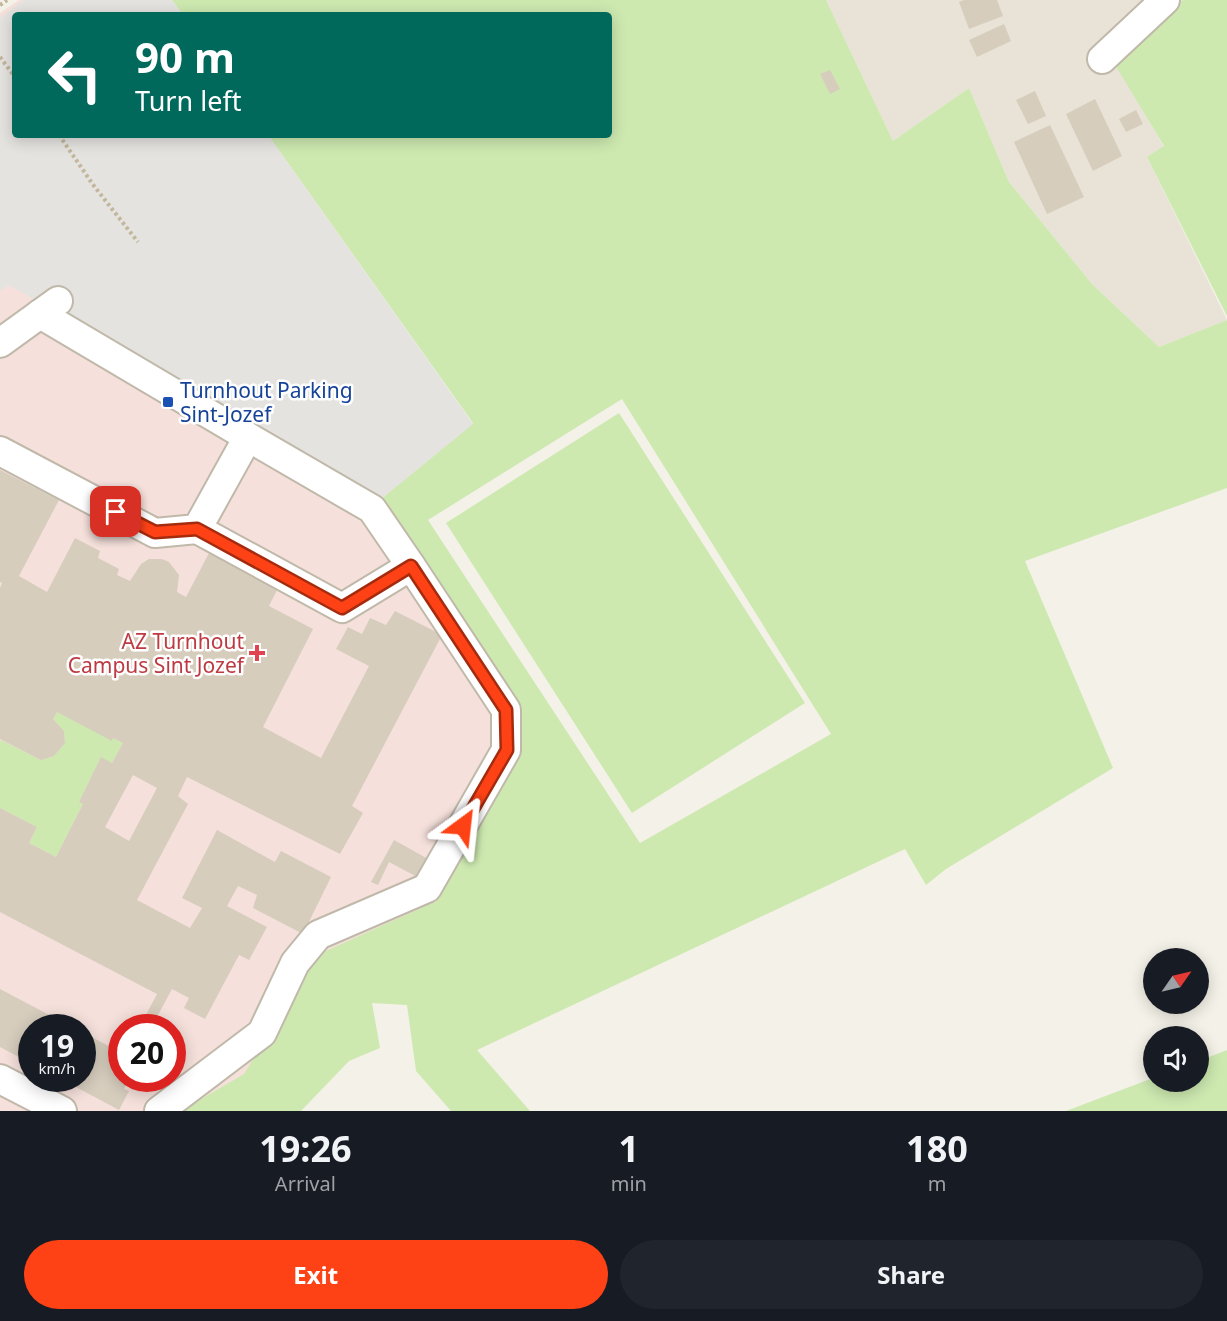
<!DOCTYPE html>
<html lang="en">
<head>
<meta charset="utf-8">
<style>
  body { margin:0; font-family:"Noto Sans",sans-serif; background:#20242c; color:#f1f3f6; height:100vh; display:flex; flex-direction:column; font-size:22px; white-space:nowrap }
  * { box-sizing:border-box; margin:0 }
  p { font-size:20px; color:#9ea1a6 }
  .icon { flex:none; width:33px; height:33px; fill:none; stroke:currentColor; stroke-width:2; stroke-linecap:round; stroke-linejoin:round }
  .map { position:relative; height:1111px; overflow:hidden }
  .drawer { display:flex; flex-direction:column; background:#171b24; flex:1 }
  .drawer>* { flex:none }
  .hud { position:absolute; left:12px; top:12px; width:600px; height:126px; border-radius:6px; box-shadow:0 3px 15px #0003; background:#00695c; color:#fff; overflow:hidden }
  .needle { width:39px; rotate:56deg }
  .fabs { position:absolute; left:1143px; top:948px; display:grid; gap:12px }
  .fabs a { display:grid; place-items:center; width:66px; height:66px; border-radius:50%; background:#171b24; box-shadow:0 3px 15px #0003; font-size:30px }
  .speed { position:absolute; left:18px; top:1014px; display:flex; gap:12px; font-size:30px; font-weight:700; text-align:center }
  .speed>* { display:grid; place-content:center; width:78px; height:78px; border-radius:50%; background:#171b24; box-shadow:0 3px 15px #0003; line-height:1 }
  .speed small { font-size:15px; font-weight:400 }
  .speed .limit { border:9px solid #d22; background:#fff; color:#111 }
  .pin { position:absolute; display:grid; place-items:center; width:51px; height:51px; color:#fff; margin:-26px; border-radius:12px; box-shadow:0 3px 9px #0006 }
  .me { position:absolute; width:66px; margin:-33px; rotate:30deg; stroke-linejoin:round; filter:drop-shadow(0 0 4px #0008) }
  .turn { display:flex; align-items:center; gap:21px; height:126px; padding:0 24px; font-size:27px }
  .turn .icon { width:78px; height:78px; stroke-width:2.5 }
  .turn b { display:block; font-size:42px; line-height:51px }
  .eta { display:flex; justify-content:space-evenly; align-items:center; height:102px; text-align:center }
  .eta b { font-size:36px; font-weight:700; line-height:42px }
  .action { display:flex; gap:12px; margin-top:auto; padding:12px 24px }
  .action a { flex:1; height:69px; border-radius:36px; background:#fe4215; color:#fff; font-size:24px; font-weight:700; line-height:69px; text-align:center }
  .action a+a { background:#20242c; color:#f1f3f6 }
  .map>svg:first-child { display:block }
  .residential { fill:#e8e3d6 }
  .medical { fill:#f5e0db; fill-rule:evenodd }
  .green { fill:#cde9b0; fill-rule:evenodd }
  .parking { fill:#e5e3e0 }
  .building { fill:#d6cdbd; fill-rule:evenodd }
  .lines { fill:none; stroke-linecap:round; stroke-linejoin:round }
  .minor-casing { stroke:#c0b9aa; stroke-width:32 }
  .path { stroke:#c2b69b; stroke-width:4; stroke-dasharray:3 3; stroke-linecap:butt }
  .minor { stroke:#fff; stroke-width:28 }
  .route-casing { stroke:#a52b0e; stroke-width:15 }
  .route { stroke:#fe4215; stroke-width:10 }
  .transit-dot { fill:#1a4fb4; stroke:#fff; stroke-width:2 }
  .health-dot { fill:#e0444e; stroke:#fff; stroke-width:2 }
  .labels { text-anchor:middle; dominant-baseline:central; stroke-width:5; stroke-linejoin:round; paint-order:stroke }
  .transit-label { font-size:21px; fill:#164399; stroke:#fff; text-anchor:start }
  .health-label { font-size:21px; fill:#be3a42; stroke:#fff; text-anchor:end }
</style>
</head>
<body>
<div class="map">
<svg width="1227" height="1111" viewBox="0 0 1227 1111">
  <rect width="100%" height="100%" fill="#f4f1e8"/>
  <!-- residential -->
  <polygon class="residential" points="826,0 1183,0 1115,63 1164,147 1147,157 1227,320 1159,347 1092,284 1009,182 969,88 893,141"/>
  <!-- medical -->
  <path class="medical" d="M 19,0 L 172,0 L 183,15 L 15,15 L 15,135 L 268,135 L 427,520 L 592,772 L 573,784 L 407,1005 L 372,1002 L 181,1111 L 0,1111 L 0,13 ZM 32,1028 L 82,1028 L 82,1078 L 32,1078 ZM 122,1028 L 172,1028 L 172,1078 L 122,1078 Z"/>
  <!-- green -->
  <g class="green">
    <path d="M 172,0 L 826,0 L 893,141 L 969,88 L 1009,182 L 1092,284 L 1159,347 L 1227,320 L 1227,488 L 1025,561 L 1113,768 L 946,869 L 926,885 L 905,849 L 477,1050 L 530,1111 L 451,1111 L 416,1071 L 407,1005 L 372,1003 L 380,1048 L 349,1061 L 301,1111 L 181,1111 L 244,1074 L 317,955 L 437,901 L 521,746 L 516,710 L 381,499 L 473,423 L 268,135 L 609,135 L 609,15 L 183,15 ZM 622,399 L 831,734 L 640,843 L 428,520 Z"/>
    <polygon points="1183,0 1227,0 1227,316 1147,157 1164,146 1114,63"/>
    <polygon points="619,413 805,703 632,813 446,523"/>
    <polygon points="57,712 112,740 113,738 123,743 112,763 101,758 79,802 83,804 56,857 29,843 37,827 0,808 0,743 1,740 41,760 54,756 65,743 64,731 53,719"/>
    <polygon points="1227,1050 1227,1111 1066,1111 1153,1078 1154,1082 1198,1082 1199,1061"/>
  </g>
  <!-- parking -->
  <polygon class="parking" points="24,0 172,0 183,15 15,15 15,135 268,135 473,424 381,499 9,285 0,291 0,18"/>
  <!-- building -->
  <g class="building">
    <polygon points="964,0 997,0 1003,16 969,29 959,2"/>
    <polygon points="1004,24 1011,41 977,57 969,40"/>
    <polygon points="830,70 840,89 830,94 820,74"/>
    <polygon points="1035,91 1046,116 1028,124 1016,100"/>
    <polygon points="1095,99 1122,156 1093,171 1066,114"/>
    <polygon points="1136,110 1143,124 1126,132 1119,119"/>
    <polygon points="1050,125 1084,197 1047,214 1014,142"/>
    <path d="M 0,470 L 59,500 L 19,576 L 47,592 L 75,538 L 100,551 L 98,558 L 119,569 L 117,575 L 130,581 L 141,564 L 149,559 L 162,559 L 169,562 L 179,575 L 177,592 L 186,597 L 209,553 L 277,590 L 269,606 L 313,629 L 263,727 L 321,758 L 369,666 L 336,649 L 348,627 L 362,634 L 370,618 L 386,625 L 395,611 L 442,635 L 352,806 L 363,813 L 340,854 L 187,777 L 178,796 L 188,804 L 137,900 L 190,928 L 202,908 L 182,898 L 217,830 L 275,862 L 281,851 L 331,877 L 303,934 L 253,908 L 257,895 L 238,886 L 227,906 L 267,927 L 249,960 L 239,955 L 205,1019 L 184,1008 L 189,998 L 172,989 L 151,1028 L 139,1028 L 157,994 L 0,912 L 0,808 L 37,827 L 29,843 L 56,857 L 83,804 L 79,802 L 101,757 L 112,763 L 123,743 L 113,738 L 112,741 L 57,712 L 53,719 L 64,731 L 65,743 L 54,756 L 41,760 L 0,739 L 0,588 L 2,583 L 0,582 ZM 133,775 L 157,788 L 129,841 L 105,827 Z"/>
    <polygon points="394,840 430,860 421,879 389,862 378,885 371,882"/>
    <polygon points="0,989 74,1028 32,1028 32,1064 0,1047"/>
    <polygon points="82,1032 122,1053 122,1078 135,1078 133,1083 128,1081 124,1089 129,1091 119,1110 59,1078 82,1078"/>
  </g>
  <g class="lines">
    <!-- minor casing -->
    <g class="minor-casing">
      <g id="minor">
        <polyline points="1102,59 1165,0"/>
        <polyline points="0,343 58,301"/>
        <polyline points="248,437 372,509 411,566"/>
        <polyline points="0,451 155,533 197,529 248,437 40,314"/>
        <polyline points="0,1079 62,1111"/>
        <polyline points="159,1111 262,1033 295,963 318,935 427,888 506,750 506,710 411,566 342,608 197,529"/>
      </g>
    </g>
    <!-- path -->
    <g class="path">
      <polyline points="0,5 7,0"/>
      <polyline points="0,57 15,77"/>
      <polyline points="59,135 94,186 138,242"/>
    </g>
    <!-- minor -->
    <use href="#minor" class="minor"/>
  </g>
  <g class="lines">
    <!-- route casing -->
    <g class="route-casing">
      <polyline id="route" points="116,512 155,532 197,529 342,608 411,566 506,710 507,750 463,826"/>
    </g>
    <!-- route -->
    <use href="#route" class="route"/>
  </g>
  <!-- markers -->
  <rect class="transit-dot" x="162" y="396" width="12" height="12" rx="3"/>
  <path class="health-dot" d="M254 644h6v6h6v6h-6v6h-6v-6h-6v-6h6z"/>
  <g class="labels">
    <!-- transit labels -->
    <g class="transit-label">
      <text x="180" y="390">Turnhout Parking<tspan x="180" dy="24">Sint-Jozef</tspan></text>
    </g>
    <!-- health labels -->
    <g class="health-label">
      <text x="244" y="641">AZ Turnhout<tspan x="244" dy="24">Campus Sint Jozef</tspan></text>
    </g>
  </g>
</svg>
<div class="fabs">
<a><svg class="needle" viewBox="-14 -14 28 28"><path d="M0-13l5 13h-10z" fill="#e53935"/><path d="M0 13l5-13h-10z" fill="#9ea1a6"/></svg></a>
<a><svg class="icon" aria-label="sound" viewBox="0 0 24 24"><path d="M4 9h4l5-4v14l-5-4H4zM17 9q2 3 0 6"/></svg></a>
</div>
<div class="speed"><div>19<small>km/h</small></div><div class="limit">20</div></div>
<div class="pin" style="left:116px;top:512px;background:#d93025"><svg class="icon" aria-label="arrive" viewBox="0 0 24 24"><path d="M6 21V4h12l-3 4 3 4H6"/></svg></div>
<svg class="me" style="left:463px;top:826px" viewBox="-20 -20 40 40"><path d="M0-17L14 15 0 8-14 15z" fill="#fe4215" stroke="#fff" stroke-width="4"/></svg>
<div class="hud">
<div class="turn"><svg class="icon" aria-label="left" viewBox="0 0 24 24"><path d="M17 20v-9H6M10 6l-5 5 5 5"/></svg><div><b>90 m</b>Turn left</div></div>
</div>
</div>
<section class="drawer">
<div class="eta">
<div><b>19:26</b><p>Arrival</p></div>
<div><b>1</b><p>min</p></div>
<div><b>180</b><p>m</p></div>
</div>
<div class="action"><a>Exit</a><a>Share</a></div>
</section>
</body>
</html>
